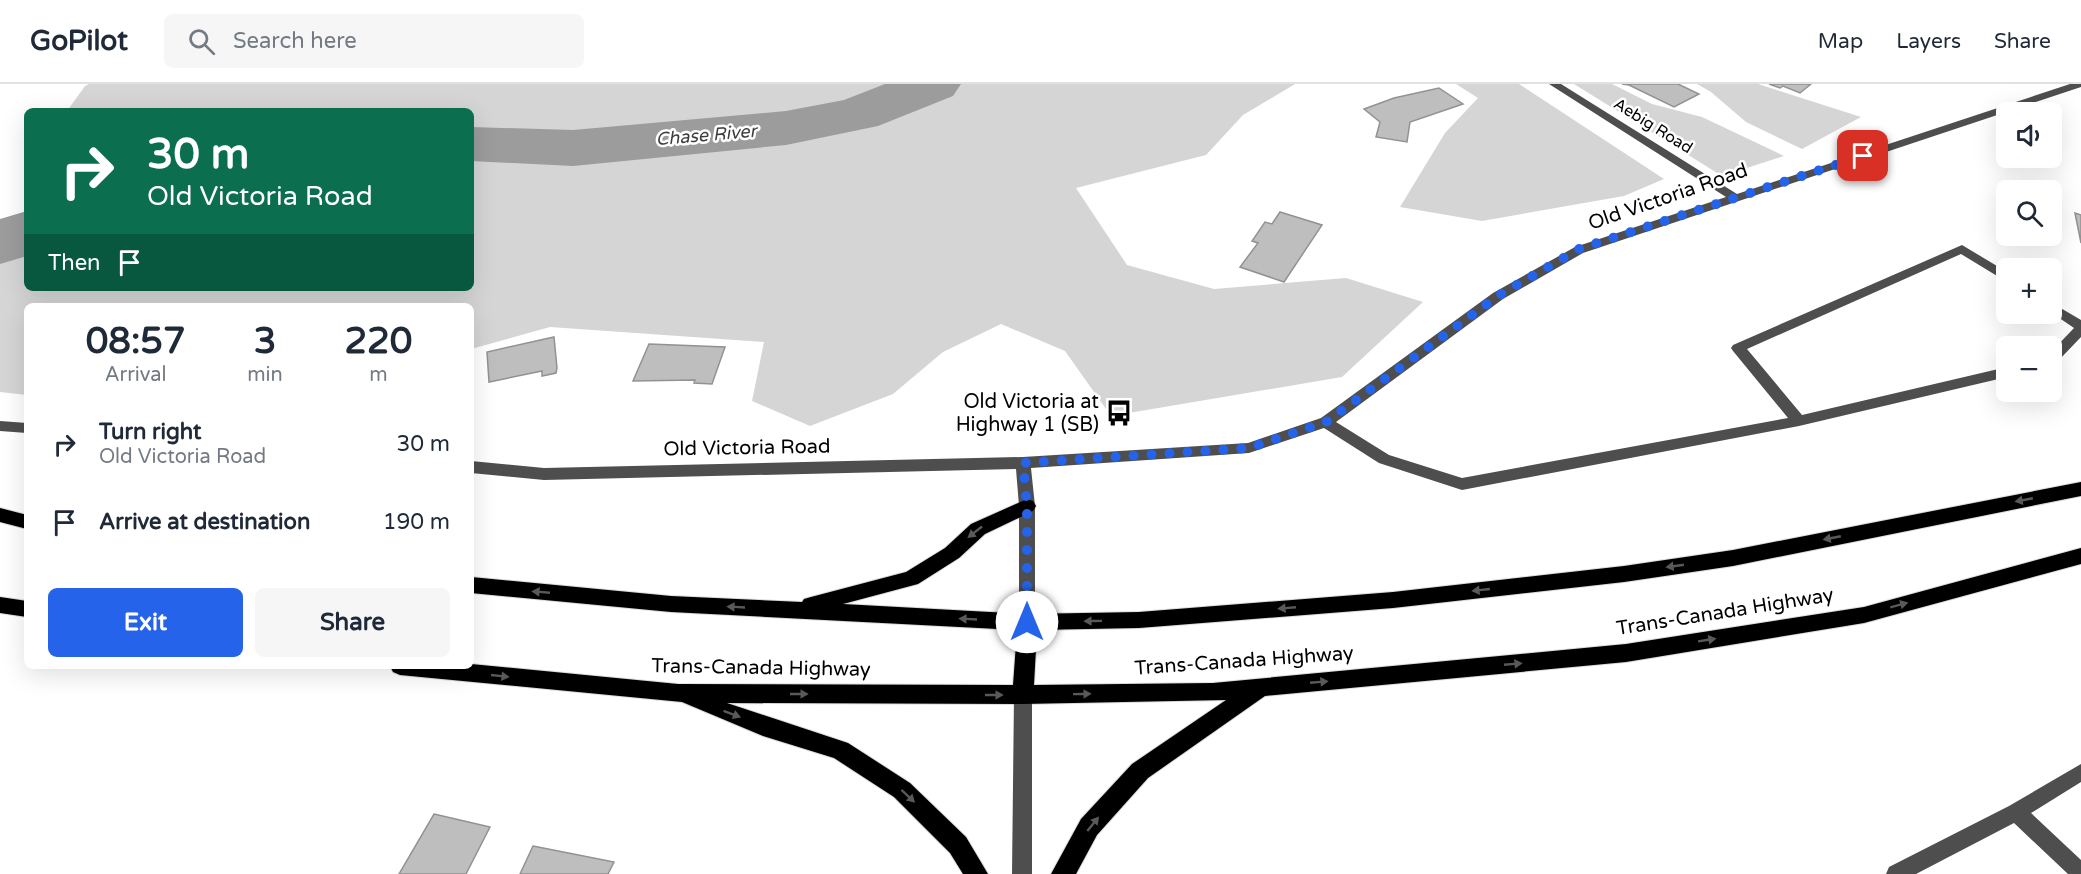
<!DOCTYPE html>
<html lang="en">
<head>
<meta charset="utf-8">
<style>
  body { margin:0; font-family:"Varela Round",sans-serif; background:#f6f6f7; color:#1f2937; height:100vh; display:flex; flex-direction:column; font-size:22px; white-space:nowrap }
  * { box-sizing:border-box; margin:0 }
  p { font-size:20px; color:#747a83 }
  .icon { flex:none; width:33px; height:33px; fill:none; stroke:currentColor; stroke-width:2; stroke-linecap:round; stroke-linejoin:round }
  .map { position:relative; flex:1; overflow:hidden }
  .drawer { position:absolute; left:24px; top:219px; width:450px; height:366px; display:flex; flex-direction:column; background:#fff; border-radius:9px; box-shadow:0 6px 24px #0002 }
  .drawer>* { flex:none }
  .top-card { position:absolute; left:24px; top:24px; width:450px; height:183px; border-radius:9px; box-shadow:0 6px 24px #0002; background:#0b6e4f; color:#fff; overflow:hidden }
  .controls { position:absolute; left:1996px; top:18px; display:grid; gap:12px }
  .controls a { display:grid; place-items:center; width:66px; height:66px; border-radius:9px; background:#fff; box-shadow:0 6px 24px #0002; font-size:30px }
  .pin { position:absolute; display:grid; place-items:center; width:51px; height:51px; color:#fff; margin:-26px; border-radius:12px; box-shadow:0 3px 9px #0006 }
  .me { position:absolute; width:66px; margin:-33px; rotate:0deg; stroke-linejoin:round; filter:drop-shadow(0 0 4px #0008) }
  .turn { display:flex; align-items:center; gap:21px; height:126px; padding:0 24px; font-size:27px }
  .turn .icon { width:78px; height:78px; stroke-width:2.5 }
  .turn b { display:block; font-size:42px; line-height:51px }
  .then { display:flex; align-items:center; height:57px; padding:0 24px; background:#0003; gap:12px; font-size:22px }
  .eta { display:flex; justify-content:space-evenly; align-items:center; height:102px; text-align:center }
  .eta b { font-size:36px; font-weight:700; line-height:42px }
  .action { display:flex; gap:12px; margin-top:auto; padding:12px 24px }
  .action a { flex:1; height:69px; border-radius:9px; background:#2563eb; color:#fff; font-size:24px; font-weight:700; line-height:69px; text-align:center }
  .action a+a { background:#f6f6f7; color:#1f2937 }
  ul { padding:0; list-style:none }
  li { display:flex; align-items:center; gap:18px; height:78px; padding:0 24px }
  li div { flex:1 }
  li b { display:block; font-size:22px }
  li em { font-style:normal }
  header { display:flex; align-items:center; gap:36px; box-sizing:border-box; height:84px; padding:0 30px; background:#fff; border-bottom:2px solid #e0e1e3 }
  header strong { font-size:28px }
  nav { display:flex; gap:33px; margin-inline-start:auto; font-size:21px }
  .search { width:420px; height:54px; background:#f6f6f7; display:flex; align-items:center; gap:15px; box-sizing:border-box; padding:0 21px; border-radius:9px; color:#747a83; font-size:22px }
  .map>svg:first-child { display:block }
  .green { fill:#d5d5d5 }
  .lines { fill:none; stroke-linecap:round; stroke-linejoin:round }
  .river { fill:#9c9c9c; fill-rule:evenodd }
  .building { fill:#bebebe; stroke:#929292; stroke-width:1.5 }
  .highway-casing { stroke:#dbdbdb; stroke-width:2 }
  .minor { fill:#4e4e4e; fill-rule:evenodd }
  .highway { fill:#000; fill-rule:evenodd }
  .oneway { fill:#595959 }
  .route { stroke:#2563eb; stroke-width:10; stroke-dasharray:0 18 }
  .labels { text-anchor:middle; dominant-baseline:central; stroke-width:5; stroke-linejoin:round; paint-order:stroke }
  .far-street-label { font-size:16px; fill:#000; stroke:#fff }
  .far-water-label { font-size:18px; font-style:italic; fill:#3d3d3d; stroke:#fff }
  .street-label { font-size:20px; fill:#000; stroke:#fff }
  .poi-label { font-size:20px; fill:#000; stroke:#fff; text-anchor:end }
</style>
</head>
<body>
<header>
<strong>GoPilot</strong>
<div class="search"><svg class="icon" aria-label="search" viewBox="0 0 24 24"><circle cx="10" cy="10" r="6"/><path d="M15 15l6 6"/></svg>Search here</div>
<nav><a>Map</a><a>Layers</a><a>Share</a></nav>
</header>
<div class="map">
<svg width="2081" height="790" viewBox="0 0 2081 790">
  <rect width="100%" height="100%" fill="#fff"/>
  <!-- green -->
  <g class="green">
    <polygon points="89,0 1295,0 1243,31 1206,71 1076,104 1127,181 1214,205 1346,194 1423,218 1342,293 1111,332 1065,267 1001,240 943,268 893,310 810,342 752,317 764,258 550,243 471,265 471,222 27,222 27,311 0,308 0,156 27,144 27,204 471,204 471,27 67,27 85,2"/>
    <polygon points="1456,0 1519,0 1664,95 1624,112 1482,137 1400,123 1445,49 1478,14"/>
    <polygon points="1574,0 1612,0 1652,20 1702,33 1784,72 1722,92"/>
    <polygon points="1697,0 1758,0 1861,33 1802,65 1746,38 1711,8"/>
  </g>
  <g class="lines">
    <!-- river -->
    <g class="river">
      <polygon points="885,0 961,0 953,12 878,42 786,61 573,82 471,77 471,43 573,46 786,27 844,16"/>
      <polygon points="27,127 27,172 0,180 0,135"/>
    </g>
  </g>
  <!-- building -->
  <g class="building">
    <polygon points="1622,0 1678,0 1699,10 1674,23 1629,1"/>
    <polygon points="1769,0 1811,0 1800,9 1783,2 1780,4"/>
    <polygon points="1439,4 1463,20 1410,38 1407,58 1376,53 1380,38 1364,25 1394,14"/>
    <polygon points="1280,128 1322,141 1284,198 1240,183 1258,159 1252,157 1265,138 1272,140"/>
    <polygon points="2075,129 2081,131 2081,159"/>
    <polygon points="554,253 557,284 556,289 542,292 542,287 489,298 487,268"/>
    <polygon points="649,260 725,263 712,300 694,299 695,296 633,297"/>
    <polygon points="434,730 490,743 466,790 399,790"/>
    <polygon points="533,762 614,778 608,790 520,790"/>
  </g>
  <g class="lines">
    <!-- highway casing -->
    <g class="highway-casing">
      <g id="highway">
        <polygon points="2081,398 2081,412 1733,482 1624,498 1393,524 1139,544 1037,546 1034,601 1213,599 1626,560 1864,523 2081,464 2081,480 1864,539 1626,578 1265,612 1148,694 1097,751 1076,790 1051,790 1081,735 1132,680 1226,616 1023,620 727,619 848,659 910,699 966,753 988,790 963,790 950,769 894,713 834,674 763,652 682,618 400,591 393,588 390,582 471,582 471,580 678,600 1013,601 1017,546 671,528 471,509 471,493 671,512 802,518 804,515 811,513 906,488 945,464 971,440 1027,415 1033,417 1036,422 1033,427 985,450 959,474 918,500 843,520 1027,530 1139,528 1393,508 1624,482 1733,466"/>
        <polygon points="0,424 27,431 27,445 0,438"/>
        <polygon points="0,513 27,517 27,533 0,529"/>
      </g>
    </g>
    <!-- minor -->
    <g class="minor">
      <polygon points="1549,0 1561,0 1737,110 2070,0 2081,0 2081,3 1583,169 1503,215 1336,338 1389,371 1462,394 1788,334 1733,267 1731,264 1733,261 1962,161 2007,188 2007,198 1961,170 1747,265 1802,331 2007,283 2007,293 1799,342 1462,406 1379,379 1324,344 1249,369 1031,384 1035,422 1035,538 1033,543 1027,545 1021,543 1019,538 1019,422 1016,385 544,396 471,389 471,377 544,384 1023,373 1248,359 1321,334 1493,209 1575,163 1726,113"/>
      <polygon points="2052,219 2081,236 2081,253 2057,278 2052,280 2052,267 2074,244 2052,229"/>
      <polygon points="0,337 27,339 27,349 0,347"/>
      <polygon points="1023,603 1029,606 1032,611 1032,790 1012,790 1014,611 1017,606"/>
      <polygon points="2081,680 2081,698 2031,729 2081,776 2081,790 2068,790 2014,739 1916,790 1886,790 1889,783 2009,722"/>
    </g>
    <!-- highway -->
    <use href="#highway" class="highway"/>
  </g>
  <!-- one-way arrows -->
  <defs><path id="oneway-solid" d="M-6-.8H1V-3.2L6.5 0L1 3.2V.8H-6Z" transform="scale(1.5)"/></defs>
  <g class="oneway">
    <use href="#oneway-solid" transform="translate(2024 416) rotate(169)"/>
    <use href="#oneway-solid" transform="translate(975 448) rotate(142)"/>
    <use href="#oneway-solid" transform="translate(1832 454) rotate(169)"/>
    <use href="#oneway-solid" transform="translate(1675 482) rotate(172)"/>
    <use href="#oneway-solid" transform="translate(1481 506) rotate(174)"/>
    <use href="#oneway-solid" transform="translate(541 508) rotate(-175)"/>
    <use href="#oneway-solid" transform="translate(1899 521) rotate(-15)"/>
    <use href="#oneway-solid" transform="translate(736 523) rotate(-177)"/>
    <use href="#oneway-solid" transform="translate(1287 524) rotate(175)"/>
    <use href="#oneway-solid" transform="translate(968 535) rotate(-177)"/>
    <use href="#oneway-solid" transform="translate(1093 537) rotate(179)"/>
    <use href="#oneway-solid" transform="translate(1707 556) rotate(-9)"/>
    <use href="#oneway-solid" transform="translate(1513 580) rotate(-5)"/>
    <use href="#oneway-solid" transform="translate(500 592) rotate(6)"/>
    <use href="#oneway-solid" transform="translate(1319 598) rotate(-5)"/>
    <use href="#oneway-solid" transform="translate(799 610)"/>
    <use href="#oneway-solid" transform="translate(1082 610) rotate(-1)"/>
    <use href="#oneway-solid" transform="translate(994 611)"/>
    <use href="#oneway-solid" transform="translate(732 630) rotate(21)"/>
    <use href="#oneway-solid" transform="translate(908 712) rotate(43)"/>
    <use href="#oneway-solid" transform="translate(1093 740) rotate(-51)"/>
  </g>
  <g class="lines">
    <!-- route -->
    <polyline class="route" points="1027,538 1027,422 1023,379 1249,364 1326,338 1498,212 1579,165 1863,72"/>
  </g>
  <!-- icons -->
  <defs>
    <g id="bus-bare" transform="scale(2.07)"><path d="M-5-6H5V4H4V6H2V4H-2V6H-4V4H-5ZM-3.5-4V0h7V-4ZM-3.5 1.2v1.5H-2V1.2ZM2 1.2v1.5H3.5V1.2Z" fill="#000" stroke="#fff" stroke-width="2.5" paint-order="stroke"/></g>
  </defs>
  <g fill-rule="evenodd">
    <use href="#bus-bare" x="1119" y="329"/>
  </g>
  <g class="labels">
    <!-- far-street labels -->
    <g class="far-street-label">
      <text transform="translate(1653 42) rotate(32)">Aebig Road</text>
    </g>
    <!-- far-water labels -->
    <g class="far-water-label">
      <text transform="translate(706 51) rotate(-5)">Chase River</text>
    </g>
    <!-- street labels -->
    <g class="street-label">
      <text transform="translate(1668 113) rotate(-19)">Old Victoria Road</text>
      <text transform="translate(747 364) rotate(-1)">Old Victoria Road</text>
      <text transform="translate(1725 528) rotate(-9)">Trans-Canada Highway</text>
      <text transform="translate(1244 577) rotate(-4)">Trans-Canada Highway</text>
      <text transform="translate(761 584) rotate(1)">Trans-Canada Highway</text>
    </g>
    <!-- poi labels -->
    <g class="poi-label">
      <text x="1099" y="318">Old Victoria at<tspan x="1099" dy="23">Highway 1 (SB)</tspan></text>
    </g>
  </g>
</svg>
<div class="controls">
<a><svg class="icon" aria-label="sound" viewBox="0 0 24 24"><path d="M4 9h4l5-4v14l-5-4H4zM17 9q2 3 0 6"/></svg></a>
<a><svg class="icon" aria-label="search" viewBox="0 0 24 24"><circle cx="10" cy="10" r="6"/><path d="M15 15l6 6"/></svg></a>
<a>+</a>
<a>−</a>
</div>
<div class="pin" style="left:1863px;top:72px;background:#d93025"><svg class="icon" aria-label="arrive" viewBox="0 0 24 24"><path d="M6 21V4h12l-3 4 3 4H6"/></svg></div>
<svg class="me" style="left:1027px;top:538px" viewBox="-20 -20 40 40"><circle r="19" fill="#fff"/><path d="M0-13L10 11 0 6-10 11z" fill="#2563eb"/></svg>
<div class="top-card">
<div class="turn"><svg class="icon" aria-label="right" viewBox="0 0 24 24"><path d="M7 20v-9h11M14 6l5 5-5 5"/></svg><div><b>30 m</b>Old Victoria Road</div></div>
<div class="then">Then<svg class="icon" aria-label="arrive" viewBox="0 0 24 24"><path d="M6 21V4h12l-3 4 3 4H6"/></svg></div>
</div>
<section class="drawer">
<div class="eta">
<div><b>08:57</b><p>Arrival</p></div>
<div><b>3</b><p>min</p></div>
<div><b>220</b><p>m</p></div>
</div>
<ul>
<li><svg class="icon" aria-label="right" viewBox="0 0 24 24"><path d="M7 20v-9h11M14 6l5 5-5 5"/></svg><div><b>Turn right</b><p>Old Victoria Road</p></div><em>30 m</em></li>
<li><svg class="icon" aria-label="arrive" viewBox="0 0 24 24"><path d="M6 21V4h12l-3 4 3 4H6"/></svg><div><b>Arrive at destination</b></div><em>190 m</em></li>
</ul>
<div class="action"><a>Exit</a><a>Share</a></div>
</section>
</div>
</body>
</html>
